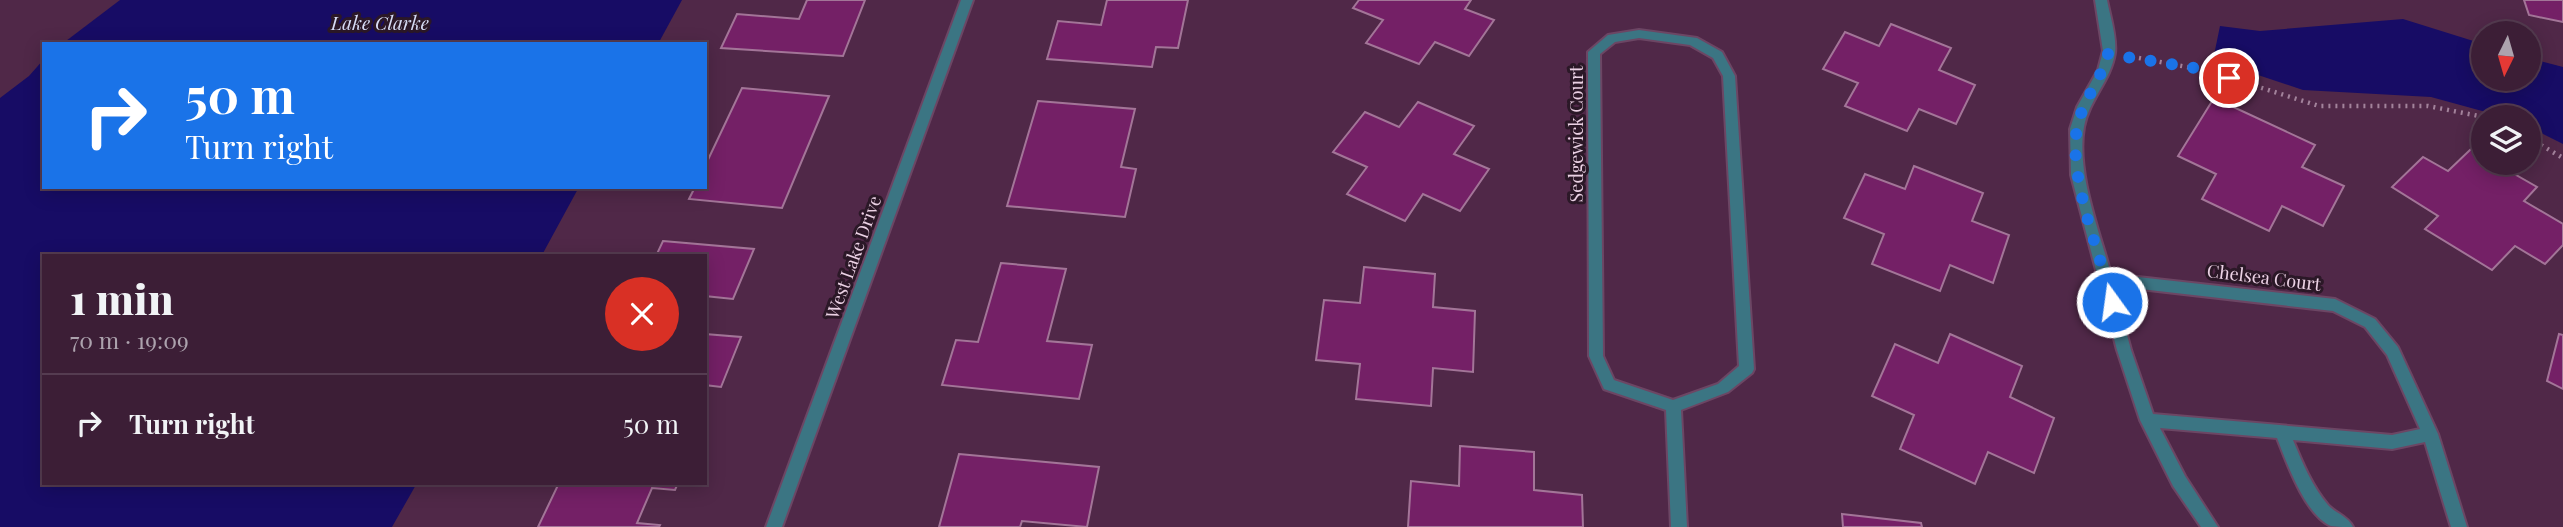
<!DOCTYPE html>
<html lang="en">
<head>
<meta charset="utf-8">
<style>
  body { margin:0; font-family:"Playfair Display",serif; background:#472b42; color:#f1f3f6; height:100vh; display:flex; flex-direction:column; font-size:26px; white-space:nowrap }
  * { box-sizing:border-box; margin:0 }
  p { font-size:23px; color:#aca2ad }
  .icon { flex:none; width:38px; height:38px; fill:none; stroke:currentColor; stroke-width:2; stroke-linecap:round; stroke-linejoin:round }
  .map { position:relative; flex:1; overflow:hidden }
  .panel { position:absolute; left:42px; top:254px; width:665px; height:231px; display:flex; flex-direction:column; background:#3c1e36; border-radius:0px; box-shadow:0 4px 18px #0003,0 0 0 2px #553c51 }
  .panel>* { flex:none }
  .guide { position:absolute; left:42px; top:42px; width:665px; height:147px; border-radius:0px; box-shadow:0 4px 18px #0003,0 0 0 2px #553c51; background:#1a73e8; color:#fff; overflow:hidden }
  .needle { width:46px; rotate:185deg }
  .tools { position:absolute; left:2471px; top:21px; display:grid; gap:14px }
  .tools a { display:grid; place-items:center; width:70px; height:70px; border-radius:50%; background:#3c1e36; box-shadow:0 4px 18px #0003,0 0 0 2px #553c51; font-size:35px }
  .pin { position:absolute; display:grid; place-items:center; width:60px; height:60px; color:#fff; margin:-30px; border:4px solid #fff; border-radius:50%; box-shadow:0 2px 7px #0007 }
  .me { position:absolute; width:77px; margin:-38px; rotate:346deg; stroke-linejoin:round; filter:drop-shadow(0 0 5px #0008) }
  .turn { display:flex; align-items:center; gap:24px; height:147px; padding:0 28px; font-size:32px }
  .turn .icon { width:91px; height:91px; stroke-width:2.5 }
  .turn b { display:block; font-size:49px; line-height:60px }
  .round { display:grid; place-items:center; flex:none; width:74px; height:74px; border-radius:37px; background:#472b42 }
  .summary { display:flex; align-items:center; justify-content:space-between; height:119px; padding:0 28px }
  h1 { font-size:42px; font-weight:800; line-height:52px }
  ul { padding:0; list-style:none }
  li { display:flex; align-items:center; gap:21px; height:98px; padding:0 28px; border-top:2px solid #553c51 }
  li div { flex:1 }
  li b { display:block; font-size:26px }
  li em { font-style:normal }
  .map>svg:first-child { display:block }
  .water { fill:#170c65 }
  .building { fill:#742066; stroke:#a37598; stroke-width:2 }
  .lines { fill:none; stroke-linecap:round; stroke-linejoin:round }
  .minor-casing { stroke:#6c4664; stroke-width:4 }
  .path { stroke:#a2829b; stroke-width:4.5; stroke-dasharray:2 5; stroke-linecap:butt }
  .minor { fill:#3b7583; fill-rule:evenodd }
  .route { stroke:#1a73e8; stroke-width:12; stroke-dasharray:0 21.6 }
  .labels { text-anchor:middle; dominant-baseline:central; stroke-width:6; stroke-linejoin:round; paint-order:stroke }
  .street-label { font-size:18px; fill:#ebd1e4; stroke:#2b1827 }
  .water-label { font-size:19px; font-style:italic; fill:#d7dcf5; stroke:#2b1827 }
</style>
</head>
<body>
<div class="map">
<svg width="2563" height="527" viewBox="0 0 2563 527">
  <rect width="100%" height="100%" fill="#502848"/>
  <!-- water -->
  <g class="water">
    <polygon points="120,0 682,0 658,44 62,44"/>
    <polygon points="2403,19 2483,44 2483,79 2529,79 2529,58 2563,67 2563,144 2529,127 2529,117 2504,117 2431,97 2303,90 2213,60 2220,26 2260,31"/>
    <polygon points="44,59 44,187 579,187 542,255 44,256 44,483 417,483 392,527 0,527 0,98 29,76"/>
  </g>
  <!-- building -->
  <g class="building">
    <polygon points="807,0 865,0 843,56 721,48 737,14 799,19"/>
    <polygon points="1107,0 1188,0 1178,48 1156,47 1152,67 1047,59 1058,21 1101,25"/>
    <polygon points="1359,0 1471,0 1465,9 1494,20 1469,56 1435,42 1419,64 1366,43 1383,20 1353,8"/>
    <polygon points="2524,0 2563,0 2563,22 2529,15"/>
    <polygon points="1891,24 1951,48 1939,70 1975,85 1956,124 1919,109 1907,131 1845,106 1858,83 1823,69 1845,32 1879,46"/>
    <polygon points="742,88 829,96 782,208 689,199 695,187 705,187 705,166"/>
    <polygon points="2214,98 2315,145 2302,167 2344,186 2323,226 2282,206 2269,231 2202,199 2216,174 2178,156"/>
    <polygon points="1038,101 1135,109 1121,167 1136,169 1125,217 1007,206"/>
    <polygon points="1418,102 1474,126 1454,154 1489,169 1460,211 1423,194 1405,221 1347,194 1367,167 1333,152 1365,112 1399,127"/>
    <polygon points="2471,149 2483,156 2483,163 2495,163 2537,187 2524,201 2563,224 2563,245 2545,264 2515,246 2492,270 2425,229 2438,216 2392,187 2423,157 2448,171"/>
    <polygon points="1914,166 1983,193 1972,221 2009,235 1993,283 1950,265 1940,291 1872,264 1884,234 1844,218 1865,174 1905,189"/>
    <polygon points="663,241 754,249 733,299 705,296 705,256 656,256"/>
    <polygon points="1001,263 1066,269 1047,341 1092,345 1079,399 942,385 956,340 978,342"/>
    <polygon points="1364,267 1435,274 1433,307 1475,311 1473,372 1433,368 1431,406 1356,399 1360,364 1316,360 1324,300 1360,303"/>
    <polygon points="705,334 741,337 721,387 705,385"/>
    <polygon points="1950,334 2022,366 2010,397 2054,418 2034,473 1988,452 1975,484 1900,449 1914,415 1872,396 1895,344 1938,363"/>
    <polygon points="2559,334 2563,335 2563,389 2547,381"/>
    <polygon points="1460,446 1534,452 1534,490 1582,495 1583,527 1408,527 1411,481 1459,486"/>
    <polygon points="959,454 1099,467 1087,527 1022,521 1020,527 939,527"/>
    <polygon points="559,483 678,483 675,490 652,488 637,523 660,525 659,527 538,527"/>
    <polygon points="1842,514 1921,523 1922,527 1843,527"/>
  </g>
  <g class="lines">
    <!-- minor casing -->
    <g class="minor-casing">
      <g id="minor">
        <polygon points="961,0 973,0 782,527 766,527"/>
        <path d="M 2095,0 L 2107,0 C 2110,16 2117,37 2115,53 C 2111,80 2089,100 2084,127 C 2076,172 2099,230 2111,274 L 2335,299 L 2375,319 L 2398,347 L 2438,434 L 2467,527 L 2451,527 L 2425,442 L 2392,449 L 2293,440 C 2302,462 2312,486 2328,505 C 2335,513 2348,516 2353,527 C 2347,527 2337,527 2331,526 C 2305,515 2287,463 2277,438 L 2160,428 L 2185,476 L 2218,527 L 2201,527 L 2173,486 L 2140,420 L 2117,350 L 2071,175 L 2070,129 L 2077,107 L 2098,70 L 2103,51 ZM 2114,286 L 2333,311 L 2365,327 L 2387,355 L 2420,429 L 2392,435 L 2153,414 L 2131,350 Z"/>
        <path d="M 1639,30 L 1697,38 L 1722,52 L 1735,76 L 1754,369 L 1752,373 L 1728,392 L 1681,410 L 1687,527 L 1671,527 L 1666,410 L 1604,389 L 1589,356 L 1588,52 L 1608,35 ZM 1639,38 L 1690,45 L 1713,58 L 1723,76 L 1739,366 L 1718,384 L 1673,400 L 1614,380 L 1603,356 L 1600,54 L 1615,42 Z"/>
      </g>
    </g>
    <!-- path -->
    <g class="path">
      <polyline points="2139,58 2208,71 2319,106 2428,106 2484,117"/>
      <polyline points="2529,138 2563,158"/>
    </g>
    <!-- minor -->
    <use href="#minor" class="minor"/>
  </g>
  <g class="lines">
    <!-- route -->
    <path class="route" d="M 2112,302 C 2100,252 2068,179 2077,128 C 2082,101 2101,80 2108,54 L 2195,68 L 2229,78"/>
  </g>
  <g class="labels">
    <!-- street labels -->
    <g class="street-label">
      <text transform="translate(1576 134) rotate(-90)">Sedgewick Court</text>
      <text transform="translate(853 257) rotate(-70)">West Lake Drive</text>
      <text transform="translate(2264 277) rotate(7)">Chelsea Court</text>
    </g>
    <!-- water labels -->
    <g class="water-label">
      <text x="380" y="22">Lake Clarke</text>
    </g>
  </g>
</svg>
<div class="tools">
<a><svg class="needle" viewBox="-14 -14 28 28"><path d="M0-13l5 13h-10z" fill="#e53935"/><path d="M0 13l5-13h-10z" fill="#aca2ad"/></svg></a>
<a><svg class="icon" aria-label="layers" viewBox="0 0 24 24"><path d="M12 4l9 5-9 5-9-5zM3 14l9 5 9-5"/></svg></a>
</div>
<div class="pin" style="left:2229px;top:78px;background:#d93025"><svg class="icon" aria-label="arrive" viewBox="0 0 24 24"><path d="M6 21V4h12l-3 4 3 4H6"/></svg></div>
<svg class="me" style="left:2112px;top:302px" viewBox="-20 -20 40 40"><circle r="17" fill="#1a73e8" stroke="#fff" stroke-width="3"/><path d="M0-11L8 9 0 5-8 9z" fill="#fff"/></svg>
<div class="guide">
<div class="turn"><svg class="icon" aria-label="right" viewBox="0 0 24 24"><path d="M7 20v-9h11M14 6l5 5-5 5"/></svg><div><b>50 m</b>Turn right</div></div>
</div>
<section class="panel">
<div class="summary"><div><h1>1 min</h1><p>70 m · 19:09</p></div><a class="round" style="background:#d93025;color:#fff"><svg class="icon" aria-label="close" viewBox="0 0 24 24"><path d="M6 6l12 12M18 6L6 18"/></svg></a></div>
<ul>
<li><svg class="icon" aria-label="right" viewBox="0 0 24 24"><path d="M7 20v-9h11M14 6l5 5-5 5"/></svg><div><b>Turn right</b></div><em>50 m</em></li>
</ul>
</section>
</div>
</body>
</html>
